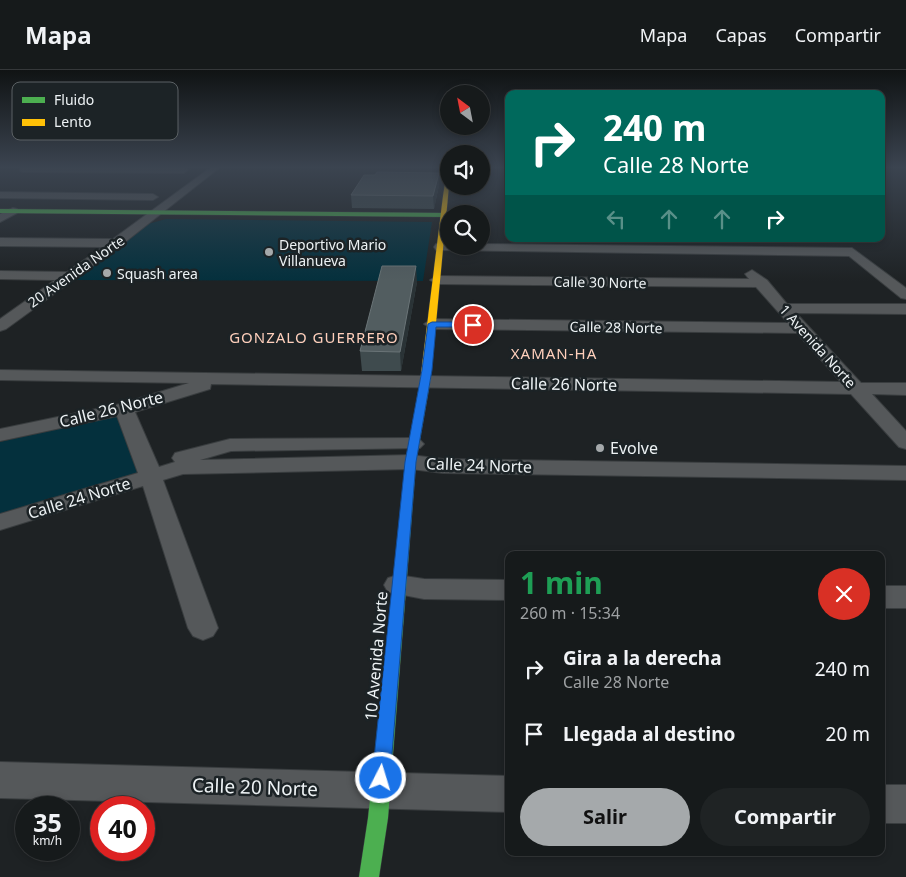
<!DOCTYPE html>
<html lang="es">
<head>
<meta charset="utf-8">
<style>
  body { margin:0; font-family:"Noto Sans",sans-serif; background:#1f2324; color:#f1f3f6; height:100vh; display:flex; flex-direction:column; font-size:19px; white-space:nowrap }
  * { box-sizing:border-box; margin:0 }
  p { font-size:16px; color:#9ea1a3 }
  .icon { flex:none; width:28px; height:28px; fill:none; stroke:currentColor; stroke-width:2; stroke-linecap:round; stroke-linejoin:round }
  .map { position:relative; flex:1; overflow:hidden }
  .panel { position:absolute; left:505px; top:481px; width:380px; height:305px; display:flex; flex-direction:column; background:#161a1b; border-radius:10px; box-shadow:0 2px 8px #0003,0 0 0 1px #35383a }
  .panel>* { flex:none }
  .top-card { position:absolute; left:505px; top:20px; width:380px; height:152px; border-radius:10px; box-shadow:0 2px 8px #0003,0 0 0 1px #35383a; background:#00695c; color:#fff; overflow:hidden }
  .needle { width:32px; rotate:328deg }
  .buttons { position:absolute; left:440px; top:15px; display:grid; gap:10px }
  .buttons a { display:grid; place-items:center; width:50px; height:50px; border-radius:50%; background:#161a1b; box-shadow:0 2px 8px #0003,0 0 0 1px #35383a; font-size:25px }
  .speed { position:absolute; left:15px; top:726px; display:flex; gap:10px; font-size:25px; font-weight:700; text-align:center }
  .speed>* { display:grid; place-content:center; width:65px; height:65px; border-radius:50%; background:#161a1b; box-shadow:0 2px 8px #0003,0 0 0 1px #35383a; line-height:1 }
  .speed small { font-size:12px; font-weight:400 }
  .speed .limit { border:8px solid #d22; background:#fff; color:#111 }
  .pin { position:absolute; display:grid; place-items:center; width:42px; height:42px; color:#fff; margin:-21px; border:2px solid #fff; border-radius:50%; box-shadow:0 1px 5px #0007 }
  .me { position:absolute; width:55px; margin:-28px; rotate:5deg; stroke-linejoin:round; filter:drop-shadow(0 0 4px #0008) }
  .turn { display:flex; align-items:center; gap:18px; height:105px; padding:0 15px; font-size:22px }
  .turn .icon { width:65px; height:65px; stroke-width:2.5 }
  .turn b { display:block; font-size:35px; line-height:42px }
  .lanes { display:flex; align-items:center; height:48px; padding:0 15px; background:#0003; justify-content:center; gap:25px; direction:ltr }
  .lanes .off { opacity:.35 }
  .round { display:grid; place-items:center; flex:none; width:52px; height:52px; border-radius:26px; background:#1f2324 }
  .summary { display:flex; align-items:center; justify-content:space-between; height:85px; padding:0 15px }
  h1 { font-size:30px; font-weight:700; line-height:38px; color:#1e9e55 }
  .cta { display:flex; gap:10px; margin-top:auto; padding:10px 15px }
  .cta a { flex:1; height:58px; border-radius:30px; background:#a5a9ab; color:#111; font-size:20px; font-weight:700; line-height:58px; text-align:center }
  .cta a+a { background:#1f2324; color:#f1f3f6 }
  ul { padding:0; list-style:none }
  li { display:flex; align-items:center; gap:15px; height:65px; padding:0 15px }
  li div { flex:1 }
  li b { display:block; font-size:19px }
  li em { font-style:normal }
  header { display:flex; align-items:center; gap:30px; box-sizing:border-box; height:70px; padding:0 25px; background:#161a1b; border-bottom:1px solid #35383a }
  header strong { font-size:24px }
  nav { display:flex; gap:28px; margin-inline-start:auto; font-size:18px }
  .map>svg:first-child { display:block }
  .green { fill:#04303d }
  .lines { fill:none; stroke-linecap:round; stroke-linejoin:round }
  .street-casing { stroke:#393d3f; stroke-width:2 }
  .fast-casing { stroke:#393d3f; stroke-width:1 }
  .slow-casing { stroke:#393d3f; stroke-width:1 }
  .street { fill:#55585a; fill-rule:evenodd }
  .fast { fill:#4caf50; fill-rule:evenodd }
  .slow { fill:#ffc107; fill-rule:evenodd }
  .wall { fill:#3f4b4e }
  .shaded-wall { fill:#2a3336 }
  .building { fill:#525d60; stroke:#6a7477 }
  .route { fill:#1a73e8; stroke:#114b97 }
  .poi-dot { fill:#a5a9ab; stroke:#1c2326; stroke-width:2 }
  .labels { text-anchor:middle; dominant-baseline:central; stroke-width:5; stroke-linejoin:round; paint-order:stroke }
  .far-poi-label { font-size:14px; fill:#edf2f4; stroke:#1c2326; text-anchor:start }
  .far-street-label { font-size:14px; fill:#edf2f4; stroke:#1c2326 }
  .far-neighbourhood-label { font-size:15px; letter-spacing:1px; fill:#fecfbb; stroke:#1c2326 }
  .street-label { font-size:16px; fill:#edf2f4; stroke:#1c2326 }
  .poi-label { font-size:16px; fill:#edf2f4; stroke:#1c2326; text-anchor:start }
  .near-street-label { font-size:19px; fill:#edf2f4; stroke:#1c2326 }
  .key { fill:#1c2326; stroke:#5b6164; stroke-width:1 }
  .key-label { font-size:14px; fill:#edf2f4 }
</style>
</head>
<body>
<header>
<strong>Mapa</strong>
<nav><a>Mapa</a><a>Capas</a><a>Compartir</a></nav>
</header>
<div class="map">
<svg width="906" height="807" viewBox="0 0 906 807">
  <rect width="100%" height="100%" fill="#1e2224"/>
  <!-- green -->
  <g class="green">
    <polygon points="166,149 432,152 423,211 73,210 148,154"/>
    <polygon points="119,343 141,404 0,444 0,372"/>
  </g>
  <g class="lines">
    <!-- street casing -->
    <g class="street-casing">
      <g id="street">
        <polygon points="20,98 185,98 188,100 184,103 23,102 20,101"/>
        <polygon points="210,98 219,98 120,176 6,259 0,261 0,249 55,210 0,209 0,201 67,202 103,177 0,176 0,168 113,169"/>
        <polygon points="0,122 153,124 158,127 153,130 0,128"/>
        <polygon points="13,138 17,139 17,143 0,152 0,144"/>
        <polygon points="440,173 449,173 449,176 481,176 481,174 852,178 906,218 906,229 901,228 849,186 436,180 434,177 436,174"/>
        <polygon points="752,200 767,210 787,234 906,234 906,244 796,243 861,313 906,313 906,325 872,324 906,361 906,379 899,377 851,324 211,314 210,319 135,342 159,397 175,392 172,388 175,383 230,369 413,368 420,370 424,374 420,378 231,381 200,390 411,385 443,389 906,396 906,410 443,403 411,399 183,404 163,410 218,558 213,566 203,570 193,566 188,558 143,416 0,460 0,444 138,403 117,346 0,371 0,359 120,334 189,313 0,310 0,300 841,312 797,263 432,259 424,254 432,249 788,253 756,217 437,214 430,210 437,206 749,209 745,204"/>
        <polygon points="398,505 424,509 509,510 509,530 424,529 388,522 384,515 388,508"/>
        <rect x="881" y="516" width="25" height="22"/>
        <polygon points="0,692 509,706 509,742 0,728"/>
        <rect x="881" y="715" width="25" height="38"/>
      </g>
    </g>
    <!-- fast casing -->
    <g class="fast-casing">
      <g id="fast">
        <polygon points="0,139 449,143 450,144 449,144 449,147 0,143"/>
        <polygon points="425,309 430,312 416,392 388,748 379,807 359,807 368,748 406,392 420,312"/>
      </g>
    </g>
    <!-- slow casing -->
    <g class="slow-casing">
      <polygon id="slow" points="449,99 449,116 433,285 430,312 425,315 420,312 443,126 447,100"/>
    </g>
    <!-- street -->
    <use href="#street" class="street"/>
    <!-- fast -->
    <use href="#fast" class="fast"/>
    <!-- slow -->
    <use href="#slow" class="slow"/>
  </g>
  <!-- wall -->
  <g class="wall">
    <polygon points="439,115 434,139 352,138 351,125"/>
    <polygon points="417,212 401,301 362,301 360,281"/>
  </g>
  <!-- shaded-wall -->
  <g class="shaded-wall">
    <polygon points="439,103 439,115 434,139 433,126"/>
    <polygon points="416,196 417,212 401,301 400,282"/>
  </g>
  <!-- building -->
  <g class="building">
    <polygon points="377,102 439,103 433,126 351,125 364,105 375,105"/>
    <polygon points="382,196 416,196 400,282 360,281"/>
  </g>
  <!-- sky -->
  <linearGradient id="sky" x2="0" y2="1"><stop stop-color="#101314"/><stop offset="0.46" stop-color="#3b4450"/><stop offset="1" stop-color="#3b4450" stop-opacity="0"/></linearGradient>
  <rect width="906" height="211" fill="url(#sky)"/>
  <!-- route -->
  <polygon class="route" points="432,252 473,252 477,255 473,257 436,257 432,300 416,392 390,708 388,714 381,717 375,714 372,708 405,392 422,300 428,254"/>
  <!-- markers -->
  <g class="poi-dot">
    <circle cx="269" cy="182" r="5"/>
    <circle cx="107" cy="203" r="5"/>
    <circle cx="600" cy="378" r="5"/>
  </g>
  <g class="labels">
    <!-- far-poi labels -->
    <g class="far-poi-label">
      <text x="279" y="174">Deportivo Mario<tspan x="279" dy="16">Villanueva</tspan></text>
      <text x="117" y="203">Squash area</text>
    </g>
    <!-- far-street labels -->
    <g class="far-street-label">
      <text transform="translate(76 201) rotate(-35)">20 Avenida Norte</text>
      <text transform="translate(600 212) rotate(1)">Calle 30 Norte</text>
      <text transform="translate(616 257) rotate(1)">Calle 28 Norte</text>
      <text transform="translate(818 276) rotate(48)">1 Avenida Norte</text>
    </g>
    <!-- far-neighbourhood labels -->
    <g class="far-neighbourhood-label">
      <text x="314" y="267">GONZALO GUERRERO</text>
      <text x="554" y="283">XAMAN-HA</text>
    </g>
    <!-- street labels -->
    <g class="street-label">
      <text transform="translate(564 314) rotate(1)">Calle 26 Norte</text>
      <text transform="translate(111 339) rotate(-14)">Calle 26 Norte</text>
      <text transform="translate(479 395) rotate(2)">Calle 24 Norte</text>
      <text transform="translate(79 428) rotate(-17)">Calle 24 Norte</text>
      <text transform="translate(376 586) rotate(-85)">10 Avenida Norte</text>
    </g>
    <!-- poi labels -->
    <g class="poi-label">
      <text x="610" y="378">Evolve</text>
    </g>
    <!-- near-street labels -->
    <g class="near-street-label">
      <text transform="translate(255 717) rotate(2)">Calle 20 Norte</text>
    </g>
  </g>
  <!-- legend -->
  <rect x="12" y="12" width="166" height="58" rx="8" class="key"/>
  <rect x="22" y="27" width="23" height="6" fill="#4caf50"/>
  <rect x="22" y="49" width="23" height="7" fill="#ffc107"/>
  <g class="key-label">
    <text x="54" y="35">Fluido</text>
    <text x="54" y="57">Lento</text>
  </g>
</svg>
<div class="buttons">
<a><svg class="needle" viewBox="-14 -14 28 28"><path d="M0-13l5 13h-10z" fill="#e53935"/><path d="M0 13l5-13h-10z" fill="#9ea1a3"/></svg></a>
<a><svg class="icon" aria-label="sound" viewBox="0 0 24 24"><path d="M4 9h4l5-4v14l-5-4H4zM17 9q2 3 0 6"/></svg></a>
<a><svg class="icon" aria-label="search" viewBox="0 0 24 24"><circle cx="10" cy="10" r="6"/><path d="M15 15l6 6"/></svg></a>
</div>
<div class="speed"><div>35<small>km/h</small></div><div class="limit">40</div></div>
<div class="pin" style="left:473px;top:255px;background:#d93025"><svg class="icon" aria-label="arrive" viewBox="0 0 24 24"><path d="M6 21V4h12l-3 4 3 4H6"/></svg></div>
<svg class="me" style="left:381px;top:708px" viewBox="-20 -20 40 40"><circle r="17" fill="#1a73e8" stroke="#fff" stroke-width="3"/><path d="M0-11L8 9 0 5-8 9z" fill="#fff"/></svg>
<div class="top-card">
<div class="turn"><svg class="icon" aria-label="right" viewBox="0 0 24 24"><path d="M7 20v-9h11M14 6l5 5-5 5"/></svg><div><b>240 m</b>Calle 28 Norte</div></div>
<div class="lanes"><svg class="icon off" aria-label="left" viewBox="0 0 24 24"><path d="M17 20v-9H6M10 6l-5 5 5 5"/></svg><svg class="icon off" aria-label="ahead" viewBox="0 0 24 24"><path d="M12 20V5M6 11l6-6 6 6"/></svg><svg class="icon off" aria-label="ahead" viewBox="0 0 24 24"><path d="M12 20V5M6 11l6-6 6 6"/></svg><svg class="icon" aria-label="right" viewBox="0 0 24 24"><path d="M7 20v-9h11M14 6l5 5-5 5"/></svg></div>
</div>
<section class="panel">
<div class="summary"><div><h1>1 min</h1><p>260 m · 15:34</p></div><a class="round" style="background:#d93025;color:#fff"><svg class="icon" aria-label="close" viewBox="0 0 24 24"><path d="M6 6l12 12M18 6L6 18"/></svg></a></div>
<ul>
<li><svg class="icon" aria-label="right" viewBox="0 0 24 24"><path d="M7 20v-9h11M14 6l5 5-5 5"/></svg><div><b>Gira a la derecha</b><p>Calle 28 Norte</p></div><em>240 m</em></li>
<li><svg class="icon" aria-label="arrive" viewBox="0 0 24 24"><path d="M6 21V4h12l-3 4 3 4H6"/></svg><div><b>Llegada al destino</b></div><em>20 m</em></li>
</ul>
<div class="cta"><a>Salir</a><a>Compartir</a></div>
</section>
</div>
</body>
</html>
